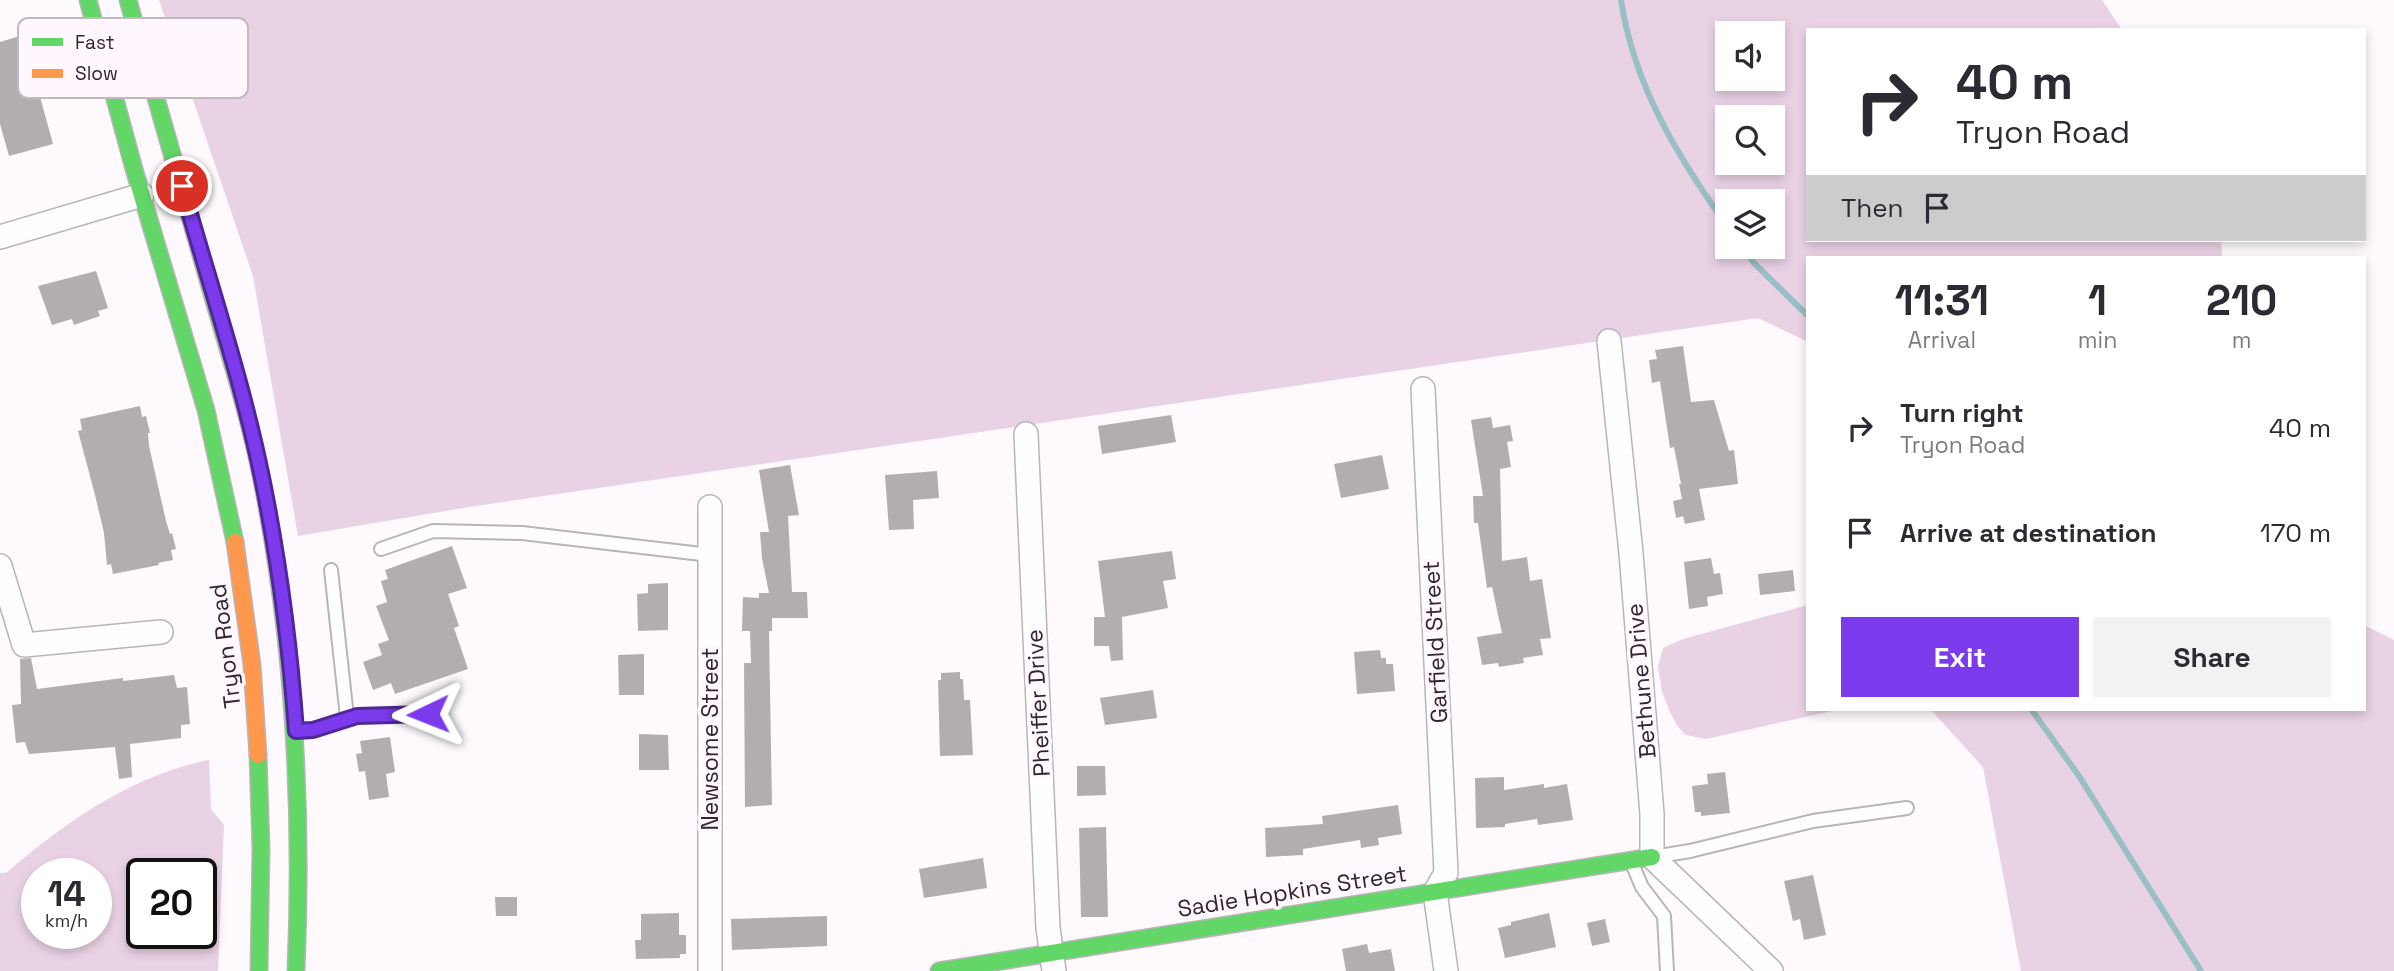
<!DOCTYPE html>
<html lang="en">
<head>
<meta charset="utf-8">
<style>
  body { margin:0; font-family:"Space Grotesk",sans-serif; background:#f2f2f3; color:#2b2b33; height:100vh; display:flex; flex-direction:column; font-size:26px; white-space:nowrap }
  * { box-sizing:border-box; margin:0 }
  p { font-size:23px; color:#7c7c81 }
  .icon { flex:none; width:38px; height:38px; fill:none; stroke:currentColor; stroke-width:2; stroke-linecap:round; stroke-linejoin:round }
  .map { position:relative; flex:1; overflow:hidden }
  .sheet { position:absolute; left:1806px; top:256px; width:560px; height:455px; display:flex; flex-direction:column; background:#fff; border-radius:0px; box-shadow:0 4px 10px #0003 }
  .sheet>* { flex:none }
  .banner { position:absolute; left:1806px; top:28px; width:560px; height:214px; border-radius:0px; box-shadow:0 4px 10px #0003; background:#fff; color:#2b2b33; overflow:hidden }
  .buttons { position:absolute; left:1715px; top:21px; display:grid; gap:14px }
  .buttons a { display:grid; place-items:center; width:70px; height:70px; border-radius:0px; background:#fff; box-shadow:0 4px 10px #0003; font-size:35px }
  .speed { position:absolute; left:21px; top:858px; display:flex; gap:14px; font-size:35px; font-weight:700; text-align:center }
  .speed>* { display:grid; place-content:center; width:91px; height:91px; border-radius:50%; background:#fff; box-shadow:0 4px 10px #0003; line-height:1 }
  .speed small { font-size:18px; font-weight:400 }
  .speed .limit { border:4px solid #111; border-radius:10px; background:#fff; color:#111 }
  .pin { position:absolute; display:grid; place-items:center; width:60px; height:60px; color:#fff; margin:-30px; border:4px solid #fff; border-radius:50%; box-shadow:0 2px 7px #0007 }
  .me { position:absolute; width:77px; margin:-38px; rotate:268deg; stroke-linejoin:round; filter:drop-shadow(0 0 5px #0008) }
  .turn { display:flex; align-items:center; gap:24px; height:147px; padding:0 35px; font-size:32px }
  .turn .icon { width:91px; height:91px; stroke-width:2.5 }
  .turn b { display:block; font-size:49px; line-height:60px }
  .then { display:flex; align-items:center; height:66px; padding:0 35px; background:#0003; gap:14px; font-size:26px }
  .eta { display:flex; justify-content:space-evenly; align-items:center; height:119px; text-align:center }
  .eta b { font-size:42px; font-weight:700; line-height:49px }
  .button { display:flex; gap:14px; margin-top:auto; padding:14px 35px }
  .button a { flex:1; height:80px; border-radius:0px; background:#7c3aed; color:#fff; font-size:28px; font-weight:700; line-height:80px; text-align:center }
  .button a+a { background:#f2f2f3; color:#2b2b33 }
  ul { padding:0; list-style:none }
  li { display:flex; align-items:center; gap:21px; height:105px; padding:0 35px }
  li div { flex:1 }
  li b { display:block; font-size:26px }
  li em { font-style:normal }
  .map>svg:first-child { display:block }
  .forest { fill:#e9d2e4; fill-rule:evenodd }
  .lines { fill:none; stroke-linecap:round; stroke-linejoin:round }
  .stream { stroke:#98bfc3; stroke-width:6 }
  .building { fill:#b2adb1 }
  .lane-casing { stroke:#b9b4b8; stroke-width:16 }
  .street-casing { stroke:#b9b4b8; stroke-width:26 }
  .fast-casing { stroke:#b9b4b8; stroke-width:19 }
  .slow-casing { stroke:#b9b4b8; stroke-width:19 }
  .lane { stroke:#fffeff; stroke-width:12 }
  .street { stroke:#fffeff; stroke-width:23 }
  .fast { stroke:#63d668; stroke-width:16 }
  .slow { stroke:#ff974d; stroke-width:16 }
  .route-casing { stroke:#51269a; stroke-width:18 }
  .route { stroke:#7c3aed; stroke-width:12 }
  .labels { text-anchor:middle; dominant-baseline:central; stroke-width:7; stroke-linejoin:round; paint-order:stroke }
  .street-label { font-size:23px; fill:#2e272d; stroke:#fff7fd }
  .key { fill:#fff7fd; stroke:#c0b9bf; stroke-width:2 }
  .key-label { font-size:19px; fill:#2e272d }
</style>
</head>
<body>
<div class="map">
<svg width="2394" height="971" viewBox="0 0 2394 971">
  <rect width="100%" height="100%" fill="#fdf9fc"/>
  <!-- forest -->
  <g class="forest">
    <path d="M 159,0 L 2102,0 L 2122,30 L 1808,30 L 1808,240 L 2221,240 L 2222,257 L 1808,257 L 1808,342 L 1758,318 L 469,507 L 298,536 L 253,276 ZM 1727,33 L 1773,33 L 1773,79 L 1727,79 ZM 1727,117 L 1773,117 L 1773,163 L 1727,163 ZM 1727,201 L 1773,201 L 1773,247 L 1727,247 Z"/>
    <polygon points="1808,605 1808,709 1841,709 1706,739 1686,735 1678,727 1670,712 1662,692 1658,666 1663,648 1683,639"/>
    <polygon points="2364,625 2394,640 2394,971 2021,971 1983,767 1932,711 1923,709 2364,709"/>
    <path d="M 209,760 L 211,809 L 224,825 L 218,971 L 0,971 L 0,873 L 6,873 C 64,823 132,775 209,760 ZM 96,873 L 96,933 L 37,933 L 37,873 ZM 201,873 L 201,933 L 142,933 L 142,873 Z"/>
  </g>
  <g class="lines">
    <!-- stream -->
    <g class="stream">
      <path d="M 1621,0 C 1634,86 1678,157 1727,226"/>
      <polyline points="1742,247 1754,263 1808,316"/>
      <polyline points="2031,709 2079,776 2201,971"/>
    </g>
  </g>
  <!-- building -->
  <g class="building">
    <polygon points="23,35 53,144 9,156 0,124 0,42"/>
    <polygon points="96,271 108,308 98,311 100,316 74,325 72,319 52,325 38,286"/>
    <polygon points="1683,346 1691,402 1714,400 1729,451 1734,450 1738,484 1699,489 1705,520 1685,524 1683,516 1676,518 1673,501 1682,499 1679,484 1681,484 1674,447 1670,448 1660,381 1652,383 1649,360 1657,359 1655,350"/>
    <polygon points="140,406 142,417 146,416 150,433 148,433 149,446 166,521 170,534 172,533 176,549 171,550 173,560 158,563 159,565 113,574 111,564 107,565 104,533 95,495 78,431 82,430 80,419"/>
    <polygon points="1171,415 1176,442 1102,454 1098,426"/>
    <polygon points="1491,417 1493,428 1510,425 1513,441 1507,442 1511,467 1500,469 1502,561 1527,557 1530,581 1542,579 1551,638 1540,639 1543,655 1523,658 1524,663 1499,667 1498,663 1482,665 1477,637 1502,633 1492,587 1487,588 1478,523 1474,523 1473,496 1483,496 1471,420"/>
    <polygon points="1382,455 1389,489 1341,498 1334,464"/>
    <polygon points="790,465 799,515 788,516 792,592 807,592 808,618 772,618 772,631 769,631 772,805 745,807 744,663 751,663 750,631 742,631 743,597 759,598 759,593 769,593 762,558 760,532 769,532 759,470"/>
    <polygon points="937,471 939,498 913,500 914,529 889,530 885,475"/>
    <polygon points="452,546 467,588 448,594 459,626 454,628 468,669 395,694 391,683 373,690 363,662 382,655 378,644 389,640 376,606 387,602 381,581 388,579 385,570"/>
    <polygon points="1172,551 1176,579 1163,581 1168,608 1122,617 1123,660 1111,661 1109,646 1094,646 1094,617 1105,617 1098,561"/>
    <polygon points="1711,558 1714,574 1720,573 1723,594 1707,597 1708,606 1689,609 1684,562"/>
    <polygon points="1793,570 1795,591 1760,595 1758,574"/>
    <polygon points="668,583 668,630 638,631 637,594 648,593 648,584"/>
    <polygon points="1380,650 1381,658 1386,658 1386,664 1393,664 1395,691 1357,694 1354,652"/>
    <polygon points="644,654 644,695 619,695 618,655"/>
    <polygon points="31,658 37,689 123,678 123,681 174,675 177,688 187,687 190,724 181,725 181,738 130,744 132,777 119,779 115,747 29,754 25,742 16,743 12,705 21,704 20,659"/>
    <polygon points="960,672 960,679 963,679 964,700 970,700 973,755 940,756 938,680 941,680 941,673"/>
    <polygon points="1153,690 1157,718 1105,725 1100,698"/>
    <polygon points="639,734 668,735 669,770 639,770"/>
    <polygon points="390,737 395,772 386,774 389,797 369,800 365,771 359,772 356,754 362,753 360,741"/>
    <polygon points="1077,766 1105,766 1106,795 1077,796"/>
    <polygon points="1725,772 1730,813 1701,816 1701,812 1695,812 1692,786 1708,784 1707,774"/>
    <polygon points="1504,777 1504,790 1544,784 1544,788 1567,784 1573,820 1538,825 1537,819 1505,824 1505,827 1476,828 1475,778"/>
    <polygon points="1398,805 1402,834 1378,838 1379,845 1361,848 1360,840 1303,849 1303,855 1266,857 1265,828 1323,824 1322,816"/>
    <polygon points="1106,827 1108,917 1081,917 1079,828"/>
    <polygon points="983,858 987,888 924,898 919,869"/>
    <polygon points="1813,875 1826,935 1804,940 1800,919 1793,921 1784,881"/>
    <polygon points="495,897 517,897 517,916 496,916"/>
    <polygon points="679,913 679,935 686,935 686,954 680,954 680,958 636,959 635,940 641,940 641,914"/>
    <polygon points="1549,913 1556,947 1505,958 1498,928 1511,925 1511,922"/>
    <polygon points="827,916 827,946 732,950 731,919"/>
    <polygon points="1605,919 1610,942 1592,946 1587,923"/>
    <polygon points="1367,944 1369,953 1391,949 1395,971 1346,971 1342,949"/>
  </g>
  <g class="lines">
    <!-- lane casing -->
    <g class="lane-casing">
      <g id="lane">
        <polyline points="381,549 433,531 522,533 710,555"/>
        <polyline points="331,570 347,717"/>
        <polyline points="300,730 314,729 357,716 428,714"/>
        <polyline points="1653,857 1690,851 1813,821 1907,808"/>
        <polyline points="1631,861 1642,887 1664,916 1667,971"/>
      </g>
    </g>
    <!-- street casing -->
    <g class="street-casing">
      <g id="street">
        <polyline points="0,237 142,195"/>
        <polyline points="1609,341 1631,553 1652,814 1652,857 1771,971"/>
        <polyline points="1423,389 1446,873 1435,892 1446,971"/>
        <polyline points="1026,434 1048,928 1054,971"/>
        <polyline points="0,566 24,645 161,632"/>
        <polyline points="710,971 710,507"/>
      </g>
    </g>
    <!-- fast casing -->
    <g class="fast-casing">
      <g id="fast">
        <polyline points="88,0 134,169 206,410 235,542"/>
        <path d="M 128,0 C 157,100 185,201 214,301 C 231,360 250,419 262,480 C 294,642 303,806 296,971"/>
        <polyline points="258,755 261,848 259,971"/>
        <polyline points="939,971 1652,857"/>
      </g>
    </g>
    <!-- slow casing -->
    <g class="slow-casing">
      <polyline id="slow" points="235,542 252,665 258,755"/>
    </g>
    <!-- lane -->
    <use href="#lane" class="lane"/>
    <!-- street -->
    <use href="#street" class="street"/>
    <!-- fast -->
    <use href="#fast" class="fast"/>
    <!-- slow -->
    <use href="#slow" class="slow"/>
  </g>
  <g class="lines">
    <!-- route casing -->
    <g class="route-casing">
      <path id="route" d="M 182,186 C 209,283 242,379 262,478 C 279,561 290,646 296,731 L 313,730 L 357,716 L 428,714"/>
    </g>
    <!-- route -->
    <use href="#route" class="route"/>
  </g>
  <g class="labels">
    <!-- street labels -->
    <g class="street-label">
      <text transform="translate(1435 642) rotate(-93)">Garfield Street</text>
      <text transform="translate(225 646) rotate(-97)">Tryon Road</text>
      <text transform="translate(1641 681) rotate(-95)">Bethune Drive</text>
      <text transform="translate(1038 703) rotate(-93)">Pheiffer Drive</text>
      <text transform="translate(710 739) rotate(-90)">Newsome Street</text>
      <text transform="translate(1292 891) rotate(-9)">Sadie Hopkins Street</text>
    </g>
  </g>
  <!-- legend -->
  <rect x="18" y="18" width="230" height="80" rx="10" class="key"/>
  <rect x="32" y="38" width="31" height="8" fill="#63d668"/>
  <rect x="32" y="69" width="31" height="9" fill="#ff974d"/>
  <g class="key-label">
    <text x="75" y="49">Fast</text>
    <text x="75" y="80">Slow</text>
  </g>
</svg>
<div class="buttons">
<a><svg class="icon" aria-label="sound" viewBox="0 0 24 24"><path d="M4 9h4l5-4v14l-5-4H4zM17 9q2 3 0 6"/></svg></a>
<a><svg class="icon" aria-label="search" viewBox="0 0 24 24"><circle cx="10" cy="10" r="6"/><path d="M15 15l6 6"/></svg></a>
<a><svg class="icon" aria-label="layers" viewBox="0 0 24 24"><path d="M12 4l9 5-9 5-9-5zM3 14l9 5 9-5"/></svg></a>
</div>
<div class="speed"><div>14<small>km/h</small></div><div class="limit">20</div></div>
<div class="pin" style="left:182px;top:186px;background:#d93025"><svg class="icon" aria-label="arrive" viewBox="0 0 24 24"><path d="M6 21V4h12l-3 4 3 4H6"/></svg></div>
<svg class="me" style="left:428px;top:714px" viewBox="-20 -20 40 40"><path d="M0-17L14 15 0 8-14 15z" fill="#7c3aed" stroke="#fff" stroke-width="4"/></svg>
<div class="banner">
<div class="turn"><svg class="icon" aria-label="right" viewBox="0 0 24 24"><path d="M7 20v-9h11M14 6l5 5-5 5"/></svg><div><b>40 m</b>Tryon Road</div></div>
<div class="then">Then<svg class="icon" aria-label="arrive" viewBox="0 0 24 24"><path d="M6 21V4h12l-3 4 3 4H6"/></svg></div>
</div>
<section class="sheet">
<div class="eta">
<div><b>11:31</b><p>Arrival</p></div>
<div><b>1</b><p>min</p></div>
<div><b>210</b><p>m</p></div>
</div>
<ul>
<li><svg class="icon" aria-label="right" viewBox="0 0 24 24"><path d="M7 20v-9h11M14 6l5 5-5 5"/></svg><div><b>Turn right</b><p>Tryon Road</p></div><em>40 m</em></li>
<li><svg class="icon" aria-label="arrive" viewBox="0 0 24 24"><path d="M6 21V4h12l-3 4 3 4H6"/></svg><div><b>Arrive at destination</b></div><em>170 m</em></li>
</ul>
<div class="button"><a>Exit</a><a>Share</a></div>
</section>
</div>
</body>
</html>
